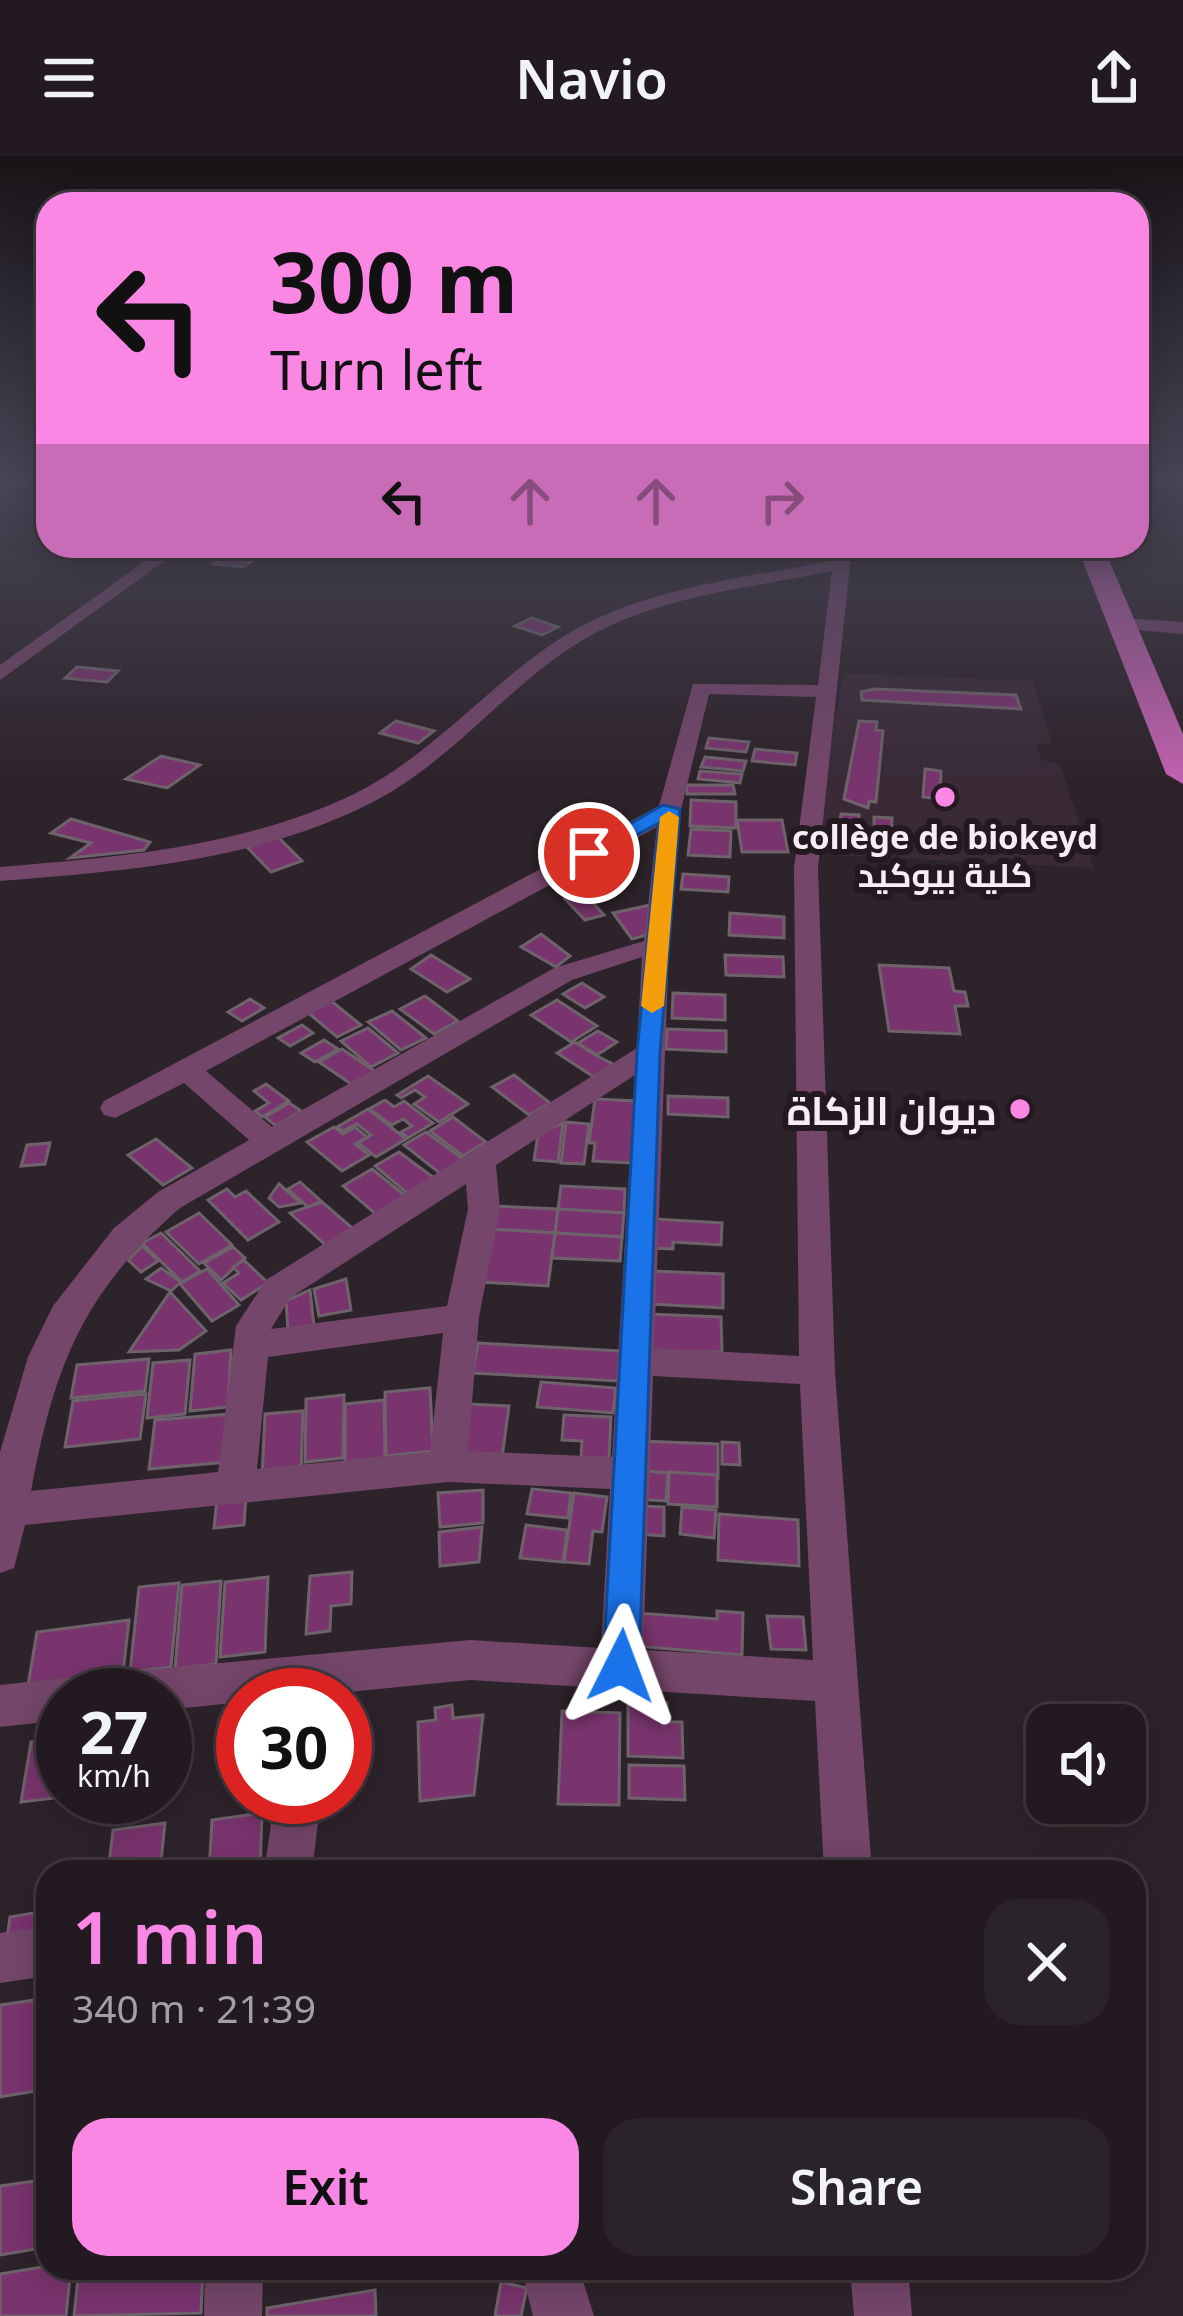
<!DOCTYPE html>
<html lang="en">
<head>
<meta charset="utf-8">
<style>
  body { margin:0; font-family:"Noto Sans",Cairo,sans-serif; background:#2a2329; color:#f1f3f6; height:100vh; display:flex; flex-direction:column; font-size:45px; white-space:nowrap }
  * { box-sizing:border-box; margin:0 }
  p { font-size:39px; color:#a2a1a5 }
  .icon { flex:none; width:66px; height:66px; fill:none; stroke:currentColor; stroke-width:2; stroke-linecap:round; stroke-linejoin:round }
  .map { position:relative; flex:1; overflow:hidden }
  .details { position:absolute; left:36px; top:1704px; width:1110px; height:420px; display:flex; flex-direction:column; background:#221a20; border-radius:36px; box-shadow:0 6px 30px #0003,0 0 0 3px #3f383e }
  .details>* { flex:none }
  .banner { position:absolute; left:36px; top:36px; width:1113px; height:366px; border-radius:36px; box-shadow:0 6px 30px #0003,0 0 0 3px #3f383e; background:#fb87e5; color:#111; overflow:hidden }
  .fabs { position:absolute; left:1026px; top:1548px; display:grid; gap:24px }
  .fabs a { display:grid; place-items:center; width:120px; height:120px; border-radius:24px; background:#221a20; box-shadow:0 6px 30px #0003,0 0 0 3px #3f383e; font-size:60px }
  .speed { position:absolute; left:36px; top:1512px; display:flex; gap:24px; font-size:60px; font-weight:700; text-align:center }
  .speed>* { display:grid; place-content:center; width:156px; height:156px; border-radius:50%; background:#221a20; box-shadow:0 6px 30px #0003,0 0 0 3px #3f383e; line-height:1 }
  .speed small { font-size:30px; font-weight:400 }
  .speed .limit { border:18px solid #d22; background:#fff; color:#111 }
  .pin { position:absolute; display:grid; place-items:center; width:102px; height:102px; color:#fff; margin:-51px; border:6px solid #fff; border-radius:50%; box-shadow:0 3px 12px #0007 }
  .me { position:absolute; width:132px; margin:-66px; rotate:3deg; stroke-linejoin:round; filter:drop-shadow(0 0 9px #0008) }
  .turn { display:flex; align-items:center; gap:42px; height:252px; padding:0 36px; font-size:54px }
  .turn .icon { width:156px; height:156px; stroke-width:2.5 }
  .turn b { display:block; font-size:84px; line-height:102px }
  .lanes { display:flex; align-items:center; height:114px; padding:0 36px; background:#0003; justify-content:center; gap:60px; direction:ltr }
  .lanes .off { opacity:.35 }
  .round { display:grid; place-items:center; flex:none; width:126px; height:126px; border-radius:36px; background:#2a2329 }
  .summary { display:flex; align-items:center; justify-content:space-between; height:204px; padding:0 36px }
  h1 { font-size:72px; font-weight:600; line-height:90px; color:#fb87e5 }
  .cta { display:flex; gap:24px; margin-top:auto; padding:24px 36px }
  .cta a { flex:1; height:138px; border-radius:36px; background:#fb87e5; color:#111; font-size:48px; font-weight:600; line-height:138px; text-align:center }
  .cta a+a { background:#2a2329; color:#f1f3f6 }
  header { display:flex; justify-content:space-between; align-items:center; height:156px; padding:0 36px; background:#221a20; font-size:54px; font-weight:600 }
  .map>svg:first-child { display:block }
  .built { fill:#392a36 }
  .building { fill:#79346d; stroke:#6e626b; stroke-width:3 }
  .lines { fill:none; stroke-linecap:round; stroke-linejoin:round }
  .street { fill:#74466a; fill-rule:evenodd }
  .primary { fill:#bf61ae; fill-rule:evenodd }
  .route { fill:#1a73e8; stroke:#114b97; stroke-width:3 }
  .slow { fill:#f59e0b }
  .poi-dot { fill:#fb87e5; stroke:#231921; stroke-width:4.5 }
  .labels { text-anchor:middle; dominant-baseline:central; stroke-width:12; stroke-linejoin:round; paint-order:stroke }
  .far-poi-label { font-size:33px; font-weight:bold; fill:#f6eef4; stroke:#231921 }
  .poi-label { font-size:39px; font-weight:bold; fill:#f6eef4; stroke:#231921; text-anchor:end }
</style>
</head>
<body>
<header><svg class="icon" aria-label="menu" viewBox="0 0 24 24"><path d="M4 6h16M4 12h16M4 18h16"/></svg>Navio<svg class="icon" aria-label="share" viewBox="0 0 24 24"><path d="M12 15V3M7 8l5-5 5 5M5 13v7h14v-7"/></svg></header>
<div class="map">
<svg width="1183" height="2160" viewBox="0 0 1183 2160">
  <rect width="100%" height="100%" fill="#2d232a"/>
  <!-- built -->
  <polygon class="built" points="844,517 1032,525 1052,586 1036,590 1042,604 1060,608 1094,712 828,699 814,673"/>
  <!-- building -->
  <g class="building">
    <polygon points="231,395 261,398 243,411 214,408"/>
    <polygon points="532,462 558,471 542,479 515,470"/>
    <polygon points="77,511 118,515 107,526 65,522"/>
    <polygon points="875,533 1016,539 1021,553 862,544 861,536"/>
    <polygon points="396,565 434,575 418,587 380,577"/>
    <polygon points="859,565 877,566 876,574 883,575 876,646 869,645 868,652 844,643"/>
    <polygon points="709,582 749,586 746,596 706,592"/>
    <polygon points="755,593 797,597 795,609 752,605"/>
    <polygon points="161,600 200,609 167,632 126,623"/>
    <polygon points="705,601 746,605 743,615 701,611"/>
    <polygon points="925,613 941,615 940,643 923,641"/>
    <polygon points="700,615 742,618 740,627 698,623"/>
    <polygon points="686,629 733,629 735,638 687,638"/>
    <polygon points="691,644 736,646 736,672 690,670"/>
    <polygon points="841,658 859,659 857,679 838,677"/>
    <polygon points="874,661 892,662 891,682 874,680"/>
    <polygon points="71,663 150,686 144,694 70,702 91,687 51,677"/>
    <polygon points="737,664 782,664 788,696 742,696"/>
    <polygon points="691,673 731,675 730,701 688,699"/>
    <polygon points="278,681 302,705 271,716 247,691"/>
    <polygon points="683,718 729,721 728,736 681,733"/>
    <polygon points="584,737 604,759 585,764 565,743"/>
    <polygon points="655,748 650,778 632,783 613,757"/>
    <polygon points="730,757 784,761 784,782 729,779"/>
    <polygon points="541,778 570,800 556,811 521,791"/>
    <polygon points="431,799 470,823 447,836 411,813"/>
    <polygon points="725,799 783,801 784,821 726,819"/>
    <polygon points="879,809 949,812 954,835 965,836 968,850 955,850 960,878 889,875"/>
    <polygon points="582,827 604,841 585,852 563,838"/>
    <polygon points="673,837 725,839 725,864 672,862"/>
    <polygon points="425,840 458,865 434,878 400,853"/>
    <polygon points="250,843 264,852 242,865 228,856"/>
    <polygon points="330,844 361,869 337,881 306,855"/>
    <polygon points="557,844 597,870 571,886 531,859"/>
    <polygon points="392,855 426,882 401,894 368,866"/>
    <polygon points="302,869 313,877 290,890 278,882"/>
    <polygon points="368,872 398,897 371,911 341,885"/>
    <polygon points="667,873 726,875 726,896 666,893"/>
    <polygon points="598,875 617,886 597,899 578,887"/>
    <polygon points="324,884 338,893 315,906 301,897"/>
    <polygon points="575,886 597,900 617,910 597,923 557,897"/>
    <polygon points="342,893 376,916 354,930 319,906"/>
    <polygon points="514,919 550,947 529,959 492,931"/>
    <polygon points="428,920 468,948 439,966 414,948 425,941 415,934 401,942 397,939"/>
    <polygon points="266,928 289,945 262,961 255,955 269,947 254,935"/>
    <polygon points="668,940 728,942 728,961 668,958"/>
    <polygon points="595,943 636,945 631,1007 593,1005 595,987 589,987"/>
    <polygon points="385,944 394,951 404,945 433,967 408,982 401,976 412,970 403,963 392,969 369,953"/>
    <polygon points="289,947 301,955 276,970 265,961"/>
    <polygon points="368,953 406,983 376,1001 358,987 371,979 357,968 343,975 337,971"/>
    <polygon points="453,961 486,986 463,1000 430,975"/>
    <polygon points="566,966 589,968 584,1008 561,1007"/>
    <polygon points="563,967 558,1006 534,1004 538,978"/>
    <polygon points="334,971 343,978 355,971 367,981 355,988 369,999 342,1015 307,986"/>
    <polygon points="426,976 464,1004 442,1019 404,989"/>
    <polygon points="156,983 192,1012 163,1029 128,999"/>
    <polygon points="50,987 45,1008 21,1010 27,989"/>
    <polygon points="399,996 434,1022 408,1038 375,1010"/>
    <polygon points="372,1013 408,1042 378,1060 343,1030"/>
    <polygon points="300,1026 321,1045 309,1052 288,1033"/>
    <polygon points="279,1028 301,1047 279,1051 269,1042"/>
    <polygon points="561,1030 625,1033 624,1057 558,1053"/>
    <polygon points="227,1033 235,1041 246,1035 279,1066 248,1084 208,1044"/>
    <polygon points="322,1046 358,1077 330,1093 290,1057"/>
    <polygon points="494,1050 558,1053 555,1077 490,1073"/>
    <polygon points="558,1053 624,1057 622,1081 555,1077"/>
    <polygon points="199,1057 232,1089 199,1108 166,1076"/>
    <polygon points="655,1063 722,1067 721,1089 673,1086 673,1093 653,1092"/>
    <polygon points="490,1073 555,1077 548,1130 481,1126"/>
    <polygon points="161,1077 200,1115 182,1126 142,1087"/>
    <polygon points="555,1077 622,1081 620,1105 552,1102"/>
    <polygon points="142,1090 158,1105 141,1116 128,1104"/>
    <polygon points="233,1091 245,1102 221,1124 204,1107"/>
    <polygon points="244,1104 268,1127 241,1144 223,1127 239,1117 233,1111"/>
    <polygon points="161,1112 181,1126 171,1135 146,1123"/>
    <polygon points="207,1113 239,1149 212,1165 180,1128"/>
    <polygon points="652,1115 723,1118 723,1152 651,1148"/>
    <polygon points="346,1123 351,1154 319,1160 314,1133"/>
    <polygon points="310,1134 314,1170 288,1174 286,1145"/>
    <polygon points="170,1136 206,1175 179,1194 129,1196"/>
    <polygon points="648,1158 721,1161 722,1196 647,1196"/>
    <polygon points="478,1187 620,1195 618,1225 473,1217"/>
    <polygon points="231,1194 228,1251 190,1255 195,1198"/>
    <polygon points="149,1203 145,1235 71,1242 77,1209"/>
    <polygon points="190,1204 185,1258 147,1262 153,1207"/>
    <polygon points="541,1226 616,1232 613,1257 537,1251"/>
    <polygon points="430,1232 433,1295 386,1300 385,1236"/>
    <polygon points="146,1238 140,1283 65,1291 73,1245"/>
    <polygon points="344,1239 343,1302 305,1306 306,1243"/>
    <polygon points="384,1244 385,1302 345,1306 345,1248"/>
    <polygon points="468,1248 509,1250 502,1302 459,1299"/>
    <polygon points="303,1255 301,1317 262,1321 265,1258"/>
    <polygon points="231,1258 227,1306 149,1313 155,1264"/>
    <polygon points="564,1259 611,1261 609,1302 581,1301 582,1285 562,1284"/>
    <polygon points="639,1285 718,1288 718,1323 637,1319"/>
    <polygon points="722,1286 739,1287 740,1309 722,1308"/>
    <polygon points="637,1314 668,1317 666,1345 635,1343"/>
    <polygon points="669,1316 717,1319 717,1351 668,1348"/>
    <polygon points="532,1333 571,1337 568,1362 527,1358"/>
    <polygon points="483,1334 483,1367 440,1371 438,1337"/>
    <polygon points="574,1337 607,1341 602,1376 593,1375 589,1408 564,1406"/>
    <polygon points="246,1340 244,1369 214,1372 217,1343"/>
    <polygon points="639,1350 664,1351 664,1380 638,1378"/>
    <polygon points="682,1351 716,1354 714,1382 680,1378"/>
    <polygon points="719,1358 798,1364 799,1410 718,1404"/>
    <polygon points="526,1369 567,1374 563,1406 520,1402"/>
    <polygon points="482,1371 479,1406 440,1410 439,1376"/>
    <polygon points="352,1416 351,1448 331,1450 330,1475 306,1478 310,1420"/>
    <polygon points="268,1421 265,1496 220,1501 225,1426"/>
    <polygon points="221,1425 216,1508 175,1513 182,1429"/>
    <polygon points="179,1427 171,1511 130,1516 139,1431"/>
    <polygon points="717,1455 743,1457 742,1499 623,1489 625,1456 717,1463"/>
    <polygon points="767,1460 803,1461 806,1494 771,1493"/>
    <polygon points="129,1464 123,1517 28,1529 37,1476"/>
    <polygon points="628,1546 667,1547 668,1566 682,1566 683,1602 628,1600"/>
    <polygon points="452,1549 453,1562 483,1559 474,1639 420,1645 418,1566 436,1564 435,1552"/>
    <polygon points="562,1555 620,1557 619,1649 558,1648"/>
    <polygon points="63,1582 63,1641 21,1646 31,1586"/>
    <polygon points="629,1609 684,1610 685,1644 629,1642"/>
    <polygon points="262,1657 260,1716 209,1716 212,1664"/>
    <polygon points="165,1667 160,1716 108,1716 113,1674"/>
    <polygon points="39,1756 36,1777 7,1782 10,1761"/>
    <polygon points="48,1842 48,1933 0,1941 0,1849"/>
    <polygon points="48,2023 48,2091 0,2099 0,2030"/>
    <polygon points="48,2110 71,2112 66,2160 0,2160 0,2118"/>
    <polygon points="79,2112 203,2112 201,2157 74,2160"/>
    <polygon points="501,2126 527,2132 521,2160 495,2160"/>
    <polygon points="375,2134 376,2160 267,2160 267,2152"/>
  </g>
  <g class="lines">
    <!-- street -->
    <g class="street">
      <polygon points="166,390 185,390 0,524 0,509"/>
      <path d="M 836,390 L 852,390 L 818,712 L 835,1215 L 872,1716 L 824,1716 L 815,1545 L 470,1524 L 318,1539 L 243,1539 L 243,1546 L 165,1554 L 165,1539 L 63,1539 L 63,1564 L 0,1571 L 0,1529 L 63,1522 L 79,1528 L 82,1537 L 88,1524 L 103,1518 L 470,1484 L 601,1492 L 610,1333 L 448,1326 L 25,1369 L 14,1412 L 0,1417 L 0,1296 L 28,1201 L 53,1150 L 114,1072 L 158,1036 L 249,984 L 184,927 L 115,962 L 104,959 L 100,952 L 104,945 L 659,650 L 693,528 L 818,529 L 832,415 C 751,432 661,439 588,481 C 508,527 454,605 371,647 C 257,705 126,715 0,725 L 0,711 C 121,701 243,691 354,638 C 429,601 481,537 549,490 C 631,432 738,424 834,404 ZM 709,538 L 816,541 L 794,712 L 799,1200 L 654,1192 L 669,791 L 681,654 ZM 657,671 L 644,785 L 554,812 L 272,971 L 206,915 ZM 642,801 L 637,892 L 266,1124 L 236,1170 L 218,1316 L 31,1335 C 54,1210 83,1136 180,1052 L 572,824 ZM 635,919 L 612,1301 L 468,1295 L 479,1161 L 500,1053 L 496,1009 ZM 466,1028 L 468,1053 L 447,1150 L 271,1173 L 290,1142 ZM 443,1177 L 430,1296 L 257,1313 L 268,1201 ZM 653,1220 L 800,1228 L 813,1504 L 643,1494 Z"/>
      <polygon points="1122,462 1183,466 1183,478 1115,472 1113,468"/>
      <polygon points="275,1641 321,1641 312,1716 264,1716"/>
      <polygon points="48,1770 48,1820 0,1827 0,1777"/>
      <polygon points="205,2112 263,2112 262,2160 204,2160"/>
      <polygon points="521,2112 579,2112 594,2160 533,2160"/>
      <polygon points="850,2112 908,2112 912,2160 854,2160"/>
    </g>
    <!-- primary -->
    <polygon class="primary" points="1077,390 1103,390 1183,578 1183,628 1166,618"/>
  </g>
  <!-- sky -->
  <linearGradient id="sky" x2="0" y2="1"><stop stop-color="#191317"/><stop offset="0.52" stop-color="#464555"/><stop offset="1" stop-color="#464555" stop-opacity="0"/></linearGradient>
  <rect width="1183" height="624" fill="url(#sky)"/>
  <!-- route -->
  <polygon class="route" points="663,649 680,653 660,897 639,1510 634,1521 621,1526 609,1521 603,1510 637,897 659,667 596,701 579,697"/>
  <!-- slow -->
  <polygon class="slow" points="669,655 679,661 664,850 652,857 641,850 660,661"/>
  <!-- markers -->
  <g class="poi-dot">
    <circle cx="945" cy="641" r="12"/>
    <circle cx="1020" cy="953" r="12"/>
  </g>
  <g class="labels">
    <!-- far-poi labels -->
    <g class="far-poi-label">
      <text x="945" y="680">collège de biokeyd<tspan x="945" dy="38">كلية بيوكيد</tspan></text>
    </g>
    <!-- poi labels -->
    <g class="poi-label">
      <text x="996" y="953">ديوان الزكاة</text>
    </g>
  </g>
</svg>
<div class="fabs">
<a><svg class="icon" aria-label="sound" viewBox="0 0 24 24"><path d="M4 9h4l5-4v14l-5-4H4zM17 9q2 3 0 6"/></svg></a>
</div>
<div class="speed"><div>27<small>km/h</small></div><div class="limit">30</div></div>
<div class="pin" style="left:589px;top:697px;background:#d93025"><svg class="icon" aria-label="arrive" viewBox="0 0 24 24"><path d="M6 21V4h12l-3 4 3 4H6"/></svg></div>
<svg class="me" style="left:621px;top:1510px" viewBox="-20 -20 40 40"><path d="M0-17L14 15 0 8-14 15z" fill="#1a73e8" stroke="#fff" stroke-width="4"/></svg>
<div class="banner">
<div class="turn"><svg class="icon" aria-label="left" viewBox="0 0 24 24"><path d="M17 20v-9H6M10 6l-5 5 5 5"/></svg><div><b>300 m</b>Turn left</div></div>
<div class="lanes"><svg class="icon" aria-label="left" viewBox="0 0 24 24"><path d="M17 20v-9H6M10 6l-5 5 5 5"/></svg><svg class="icon off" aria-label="ahead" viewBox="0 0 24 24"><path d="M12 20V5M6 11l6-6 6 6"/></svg><svg class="icon off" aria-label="ahead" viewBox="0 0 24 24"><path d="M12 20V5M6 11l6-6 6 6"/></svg><svg class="icon off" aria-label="right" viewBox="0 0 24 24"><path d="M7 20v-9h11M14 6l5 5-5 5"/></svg></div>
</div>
<section class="details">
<div class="summary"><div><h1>1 min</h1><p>340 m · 21:39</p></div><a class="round"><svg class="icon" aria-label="close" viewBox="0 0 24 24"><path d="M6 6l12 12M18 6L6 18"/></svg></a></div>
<div class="cta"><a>Exit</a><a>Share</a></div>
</section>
</div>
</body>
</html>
